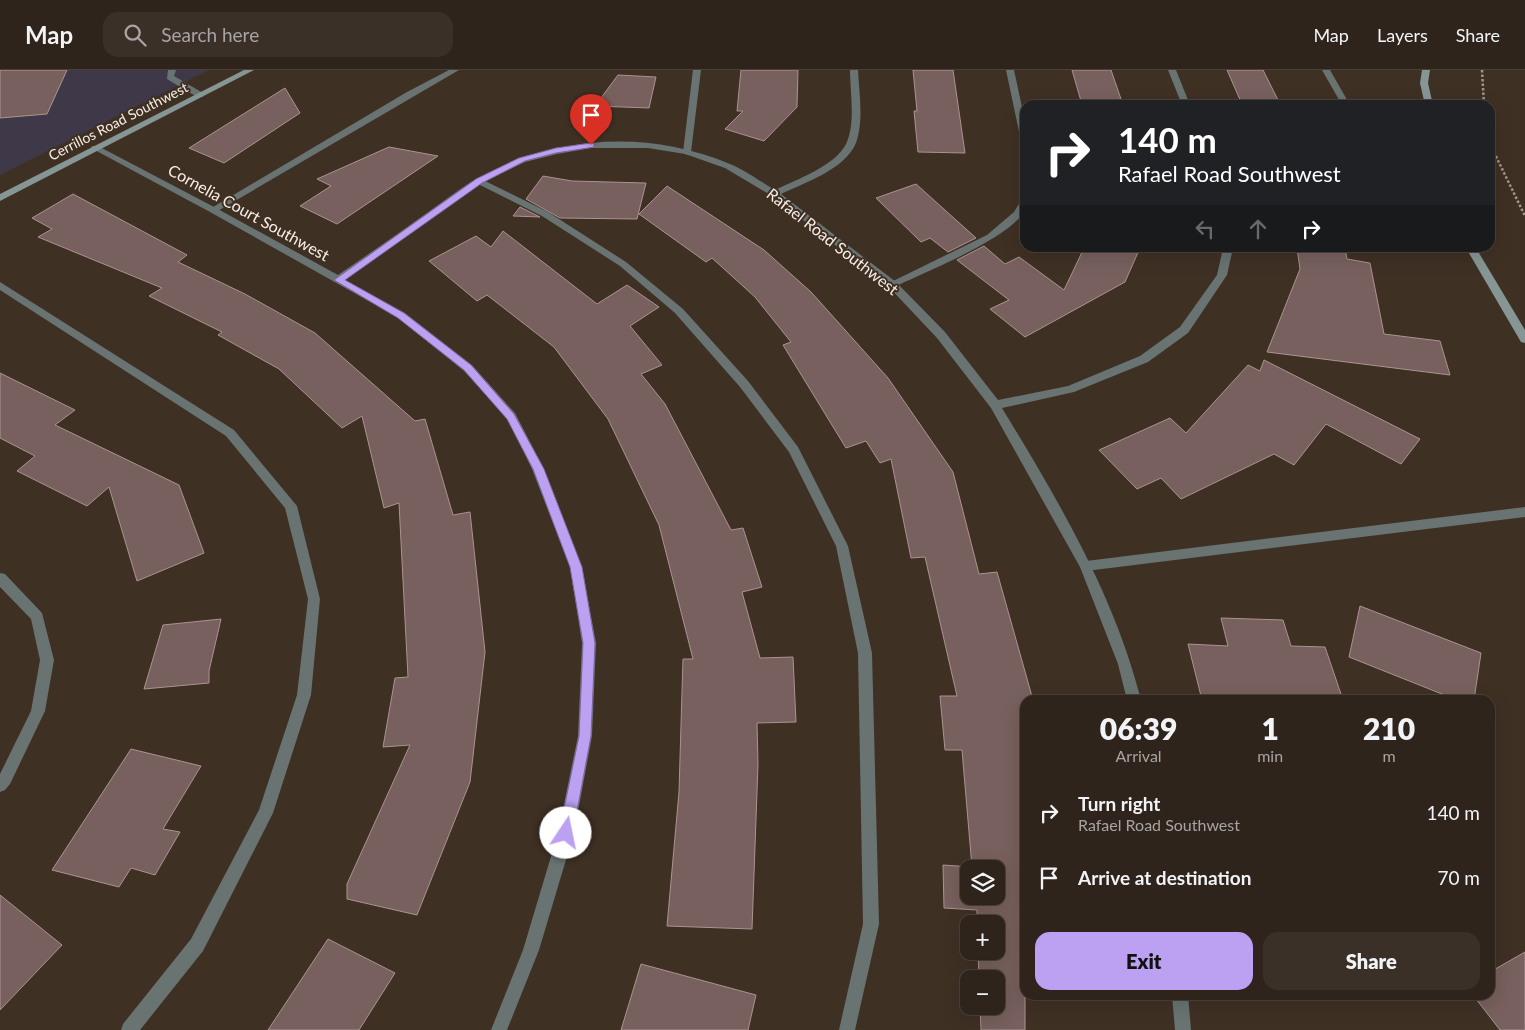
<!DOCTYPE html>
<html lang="en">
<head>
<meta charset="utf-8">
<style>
  body { margin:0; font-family:Lato,sans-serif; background:#3b3028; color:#f1f3f6; height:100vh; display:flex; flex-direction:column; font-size:19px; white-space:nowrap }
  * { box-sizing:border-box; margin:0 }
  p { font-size:16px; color:#a7a4a3 }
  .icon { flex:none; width:28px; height:28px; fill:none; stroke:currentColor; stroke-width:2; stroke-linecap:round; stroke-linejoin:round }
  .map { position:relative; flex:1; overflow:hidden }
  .drawer { position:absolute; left:1020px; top:625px; width:475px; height:305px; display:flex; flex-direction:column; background:#2f241b; border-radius:15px; box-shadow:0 5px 20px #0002,0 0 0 1px #4a413a }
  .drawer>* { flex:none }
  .hud { position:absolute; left:1020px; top:30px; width:475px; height:152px; border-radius:15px; box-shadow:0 5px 20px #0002,0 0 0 1px #4a413a; background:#202124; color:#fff; overflow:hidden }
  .buttons { position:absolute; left:960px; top:790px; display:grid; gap:10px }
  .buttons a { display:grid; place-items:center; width:45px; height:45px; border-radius:10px; background:#2f241b; box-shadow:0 5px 20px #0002,0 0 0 1px #4a413a; font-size:25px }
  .pin { position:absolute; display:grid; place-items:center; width:42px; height:42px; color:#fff; margin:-51px -21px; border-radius:50% 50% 50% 0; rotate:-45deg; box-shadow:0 0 5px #0007 }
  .pin .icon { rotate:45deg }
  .me { position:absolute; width:55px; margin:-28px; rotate:11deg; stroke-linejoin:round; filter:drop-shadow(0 0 4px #0008) }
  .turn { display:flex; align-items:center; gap:18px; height:105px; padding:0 15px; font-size:22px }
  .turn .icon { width:65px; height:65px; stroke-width:2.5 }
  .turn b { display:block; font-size:35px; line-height:42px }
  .lanes { display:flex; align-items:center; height:48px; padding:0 15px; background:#0003; justify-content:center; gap:25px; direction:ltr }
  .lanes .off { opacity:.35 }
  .eta { display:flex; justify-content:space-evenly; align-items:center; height:85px; text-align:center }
  .eta b { font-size:30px; font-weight:800; line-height:35px }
  .action { display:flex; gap:10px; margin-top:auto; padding:10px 15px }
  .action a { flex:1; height:58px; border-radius:15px; background:#bca0f2; color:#111; font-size:20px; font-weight:800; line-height:58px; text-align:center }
  .action a+a { background:#3b3028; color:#f1f3f6 }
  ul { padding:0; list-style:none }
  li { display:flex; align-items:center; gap:15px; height:65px; padding:0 15px }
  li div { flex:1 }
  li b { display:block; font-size:19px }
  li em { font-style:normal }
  header { display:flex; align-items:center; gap:30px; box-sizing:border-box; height:70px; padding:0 25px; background:#2f241b; border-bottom:1px solid #4a413a }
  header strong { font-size:24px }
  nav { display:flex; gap:28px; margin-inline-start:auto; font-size:18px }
  .search { width:350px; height:45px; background:#3b3028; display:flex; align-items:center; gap:12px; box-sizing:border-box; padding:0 18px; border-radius:15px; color:#a7a4a3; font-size:19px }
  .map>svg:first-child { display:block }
  .education { fill:#3f3848 }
  .building { fill:#77605e; stroke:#ab9391; fill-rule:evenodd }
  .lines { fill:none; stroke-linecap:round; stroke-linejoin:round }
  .path { stroke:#a2968c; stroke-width:2.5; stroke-dasharray:2.5 2; stroke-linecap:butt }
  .lane { fill:#687372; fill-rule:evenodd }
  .street { fill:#687372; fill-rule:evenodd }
  .secondary { fill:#859695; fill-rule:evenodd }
  .route { fill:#bca0f2; stroke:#7a689d }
  .labels { text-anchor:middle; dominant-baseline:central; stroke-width:4; stroke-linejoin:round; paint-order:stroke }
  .far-street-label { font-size:14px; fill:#f8eee6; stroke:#3f3024 }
  .street-label { font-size:16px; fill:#f8eee6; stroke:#3f3024 }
</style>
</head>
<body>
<header>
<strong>Map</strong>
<div class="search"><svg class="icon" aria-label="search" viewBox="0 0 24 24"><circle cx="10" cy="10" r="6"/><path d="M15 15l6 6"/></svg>Search here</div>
<nav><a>Map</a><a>Layers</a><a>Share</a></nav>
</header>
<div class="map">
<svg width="1525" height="960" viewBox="0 0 1525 960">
  <rect width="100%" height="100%" fill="#3f3024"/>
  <!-- education -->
  <polygon class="education" points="0,0 209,0 0,105"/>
  <!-- building -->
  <g class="building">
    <polygon points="0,0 67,0 47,44 0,48"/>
    <polygon points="741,0 798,0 797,37 764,71 725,59 743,41 737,41"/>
    <polygon points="913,0 953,0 965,83 918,82 914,41 917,41"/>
    <polygon points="1072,0 1111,0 1122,32 1081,31"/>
    <polygon points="1227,0 1263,0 1279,32 1241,32"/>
    <polygon points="618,5 656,7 649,38 595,36"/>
    <polygon points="285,18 300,43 224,93 189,78"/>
    <polygon points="389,77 438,86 337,154 300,136 331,116 317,109"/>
    <polygon points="543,106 572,111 646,113 637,149 560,148 526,129"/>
    <polygon points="916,114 976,168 948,182 930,168 921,172 876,128"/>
    <path d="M 667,116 L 764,180 L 811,222 L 888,308 L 953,402 L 979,504 L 997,502 L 1033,630 L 1025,630 L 1025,960 L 981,960 L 980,936 L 996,936 L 996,909 L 979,909 L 978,881 L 996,881 L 996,854 L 977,854 L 977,840 L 944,838 L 943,795 L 972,797 L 962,680 L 945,680 L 940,626 L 957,626 L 925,487 L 911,488 L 891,389 L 880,393 L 866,371 L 846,378 L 783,275 L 791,272 L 755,227 L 712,188 L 706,192 L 639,144 ZM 969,799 L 996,799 L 996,826 L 969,826 Z"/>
    <polygon points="73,124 187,185 178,192 245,224 315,263 415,351 425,349 453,445 470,442 485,582 470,712 417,845 347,829 347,814 410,675 383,677 395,608 408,607 399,433 384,438 362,346 342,358 279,299 218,265 222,262 149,226 162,218 38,167 52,159 32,148"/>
    <polygon points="520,137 540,147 513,146"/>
    <polygon points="503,161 597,234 627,215 659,237 630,256 662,295 641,304 665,334 731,460 743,458 762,517 742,522 760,588 793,587 796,652 757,653 758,694 752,859 667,856 679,722 683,589 693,589 659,455 608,349 554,277 487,225 477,231 429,191 476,166 491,177"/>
    <polygon points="984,176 1005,194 1019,187 1064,220 1084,178 1140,178 1125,212 1025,267 990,239 1009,230 957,190"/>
    <polygon points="1297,178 1345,178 1347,189 1370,193 1384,264 1440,271 1450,305 1267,282 1300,199"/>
    <polygon points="1264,290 1420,369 1401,394 1326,354 1294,395 1274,384 1181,429 1161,408 1137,419 1099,380 1170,348 1186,363 1248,295 1260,301"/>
    <polygon points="0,303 75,340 55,355 179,415 204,483 137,511 109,417 87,436 17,401 35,386 0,368"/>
    <polygon points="1360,536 1481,583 1474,630 1457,630 1349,587"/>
    <polygon points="1221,548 1283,550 1291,576 1325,577 1343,630 1202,630 1188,574 1228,576"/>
    <polygon points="221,549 209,601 209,613 144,619 163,555"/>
    <polygon points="131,679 201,696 163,759 180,762 155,805 131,798 119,817 52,800"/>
    <polygon points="0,825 62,875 0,940"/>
    <polygon points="328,869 395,903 359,960 268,960"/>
    <polygon points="1525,882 1525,960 1500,960 1473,925 1490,925 1490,902"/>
    <polygon points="641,894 756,925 748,960 621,960"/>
  </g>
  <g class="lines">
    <!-- path -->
    <g class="path">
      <polyline points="1482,0 1484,35"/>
      <polyline points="1490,74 1525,146"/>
    </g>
    <!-- lane -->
    <g class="lane">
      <polygon points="168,0 176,0 174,6 203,23 203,27 197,27 167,9"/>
      <polygon points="449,0 459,0 216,142 213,143 208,140 407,22"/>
      <polygon points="693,0 701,0 691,82 687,85 683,82"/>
      <polygon points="1006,0 1014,0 1025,51 1025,74 1021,71"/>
      <polygon points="1322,0 1330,0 1350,35 1342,35"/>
      <polygon points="479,108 548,142 626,192 683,239 748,311 798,377 848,476 872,583 879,854 855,960 839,960 863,854 858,583 836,476 789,382 740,317 675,243 620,196 542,146 476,113 476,109"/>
      <path d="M 1025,128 C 1025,133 1026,139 1023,143 C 1007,169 926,202 896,216 L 892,217 L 887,214 L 987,165 L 1014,142 L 1022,129 Z"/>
      <polygon points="0,212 234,360 297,436 320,529 311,625 273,743 203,881 140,960 121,960 123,954 191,869 259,740 297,625 308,529 285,438 226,366 0,220"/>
      <polygon points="1525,437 1525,447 1086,501 1082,500 1080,496 1082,492 1086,491"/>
    </g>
    <!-- street -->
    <g class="street">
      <path d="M 850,0 L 858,0 C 859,22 864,51 856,73 C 844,100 806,112 781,124 L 896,212 L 945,262 L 998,330 L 1068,316 L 1140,286 L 1180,257 L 1217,205 L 1223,178 L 1233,178 L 1227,205 L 1188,263 L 1148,292 L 1074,322 L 1002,338 C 1058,430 1114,524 1141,630 L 1127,630 L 1118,594 L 1080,497 L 991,338 L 937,268 L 888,216 L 772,126 L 725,98 L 685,84 L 648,78 L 591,78 L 557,84 L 525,92 L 482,113 L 345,210 L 405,243 L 472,295 L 515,343 L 544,399 L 582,497 L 596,573 L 592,666 L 574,763 L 539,880 L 507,960 L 491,960 L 523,880 L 558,763 L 578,666 L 582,573 L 570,497 L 532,399 L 507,348 L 464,301 L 397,247 L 210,142 L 91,78 L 92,76 L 98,76 L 216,138 L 338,205 C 369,184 400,162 431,140 C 446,130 461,117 478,108 C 557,66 645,59 730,94 C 745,100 761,112 775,120 C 796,110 836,95 846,74 C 856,53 850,22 850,0 Z"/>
      <polygon points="1168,0 1176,0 1190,35 1182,35"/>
      <polygon points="0,503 5,504 42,543 54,590 45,641 10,714 5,720 0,722 0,704 31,641 40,590 31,549 0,517"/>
      <polygon points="1172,925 1188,925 1191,960 1175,960"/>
    </g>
    <!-- secondary -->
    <g class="secondary">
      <polygon points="244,0 254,0 0,131 0,124"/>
      <polygon points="1422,0 1430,0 1428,13 1433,35 1425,35 1420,13"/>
      <polygon points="1466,178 1476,178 1525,260 1525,273 1521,272"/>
    </g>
  </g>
  <!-- route -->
  <polygon class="route" points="591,73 594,74 594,77 556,83 525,91 482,113 345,210 404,243 471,295 514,344 544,399 582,497 595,573 591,666 573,763 571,768 566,770 561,768 559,763 579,666 583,573 570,497 533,399 507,349 464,300 398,248 334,210 476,109 519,88 556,78"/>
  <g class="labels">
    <!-- far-street labels -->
    <g class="far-street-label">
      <text transform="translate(118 51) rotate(-27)">Cerrillos Road Southwest</text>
    </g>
    <!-- street labels -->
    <g class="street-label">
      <text transform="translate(249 142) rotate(29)">Cornelia Court Southwest</text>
      <text transform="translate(833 171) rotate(38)">Rafael Road Southwest</text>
    </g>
  </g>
</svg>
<div class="buttons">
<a><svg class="icon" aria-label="layers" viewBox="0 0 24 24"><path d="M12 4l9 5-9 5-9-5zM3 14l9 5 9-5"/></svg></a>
<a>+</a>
<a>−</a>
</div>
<div class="pin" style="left:591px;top:75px;background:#d93025"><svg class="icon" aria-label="arrive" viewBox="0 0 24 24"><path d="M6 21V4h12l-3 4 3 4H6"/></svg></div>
<svg class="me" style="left:566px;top:763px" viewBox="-20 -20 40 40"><circle r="19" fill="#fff"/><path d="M0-13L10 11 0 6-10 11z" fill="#bca0f2"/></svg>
<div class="hud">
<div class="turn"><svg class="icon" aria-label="right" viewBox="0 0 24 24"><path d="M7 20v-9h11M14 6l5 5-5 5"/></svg><div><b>140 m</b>Rafael Road Southwest</div></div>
<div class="lanes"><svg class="icon off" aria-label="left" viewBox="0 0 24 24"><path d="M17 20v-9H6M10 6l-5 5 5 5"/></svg><svg class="icon off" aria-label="ahead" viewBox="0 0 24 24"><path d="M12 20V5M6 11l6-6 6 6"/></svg><svg class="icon" aria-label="right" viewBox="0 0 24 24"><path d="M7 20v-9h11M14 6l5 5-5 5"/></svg></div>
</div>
<section class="drawer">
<div class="eta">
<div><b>06:39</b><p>Arrival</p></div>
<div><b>1</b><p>min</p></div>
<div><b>210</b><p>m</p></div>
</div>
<ul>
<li><svg class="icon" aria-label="right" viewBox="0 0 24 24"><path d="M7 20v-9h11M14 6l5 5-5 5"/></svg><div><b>Turn right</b><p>Rafael Road Southwest</p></div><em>140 m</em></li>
<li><svg class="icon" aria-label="arrive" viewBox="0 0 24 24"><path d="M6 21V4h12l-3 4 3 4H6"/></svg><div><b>Arrive at destination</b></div><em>70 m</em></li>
</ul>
<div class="action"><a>Exit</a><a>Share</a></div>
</section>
</div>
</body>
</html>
